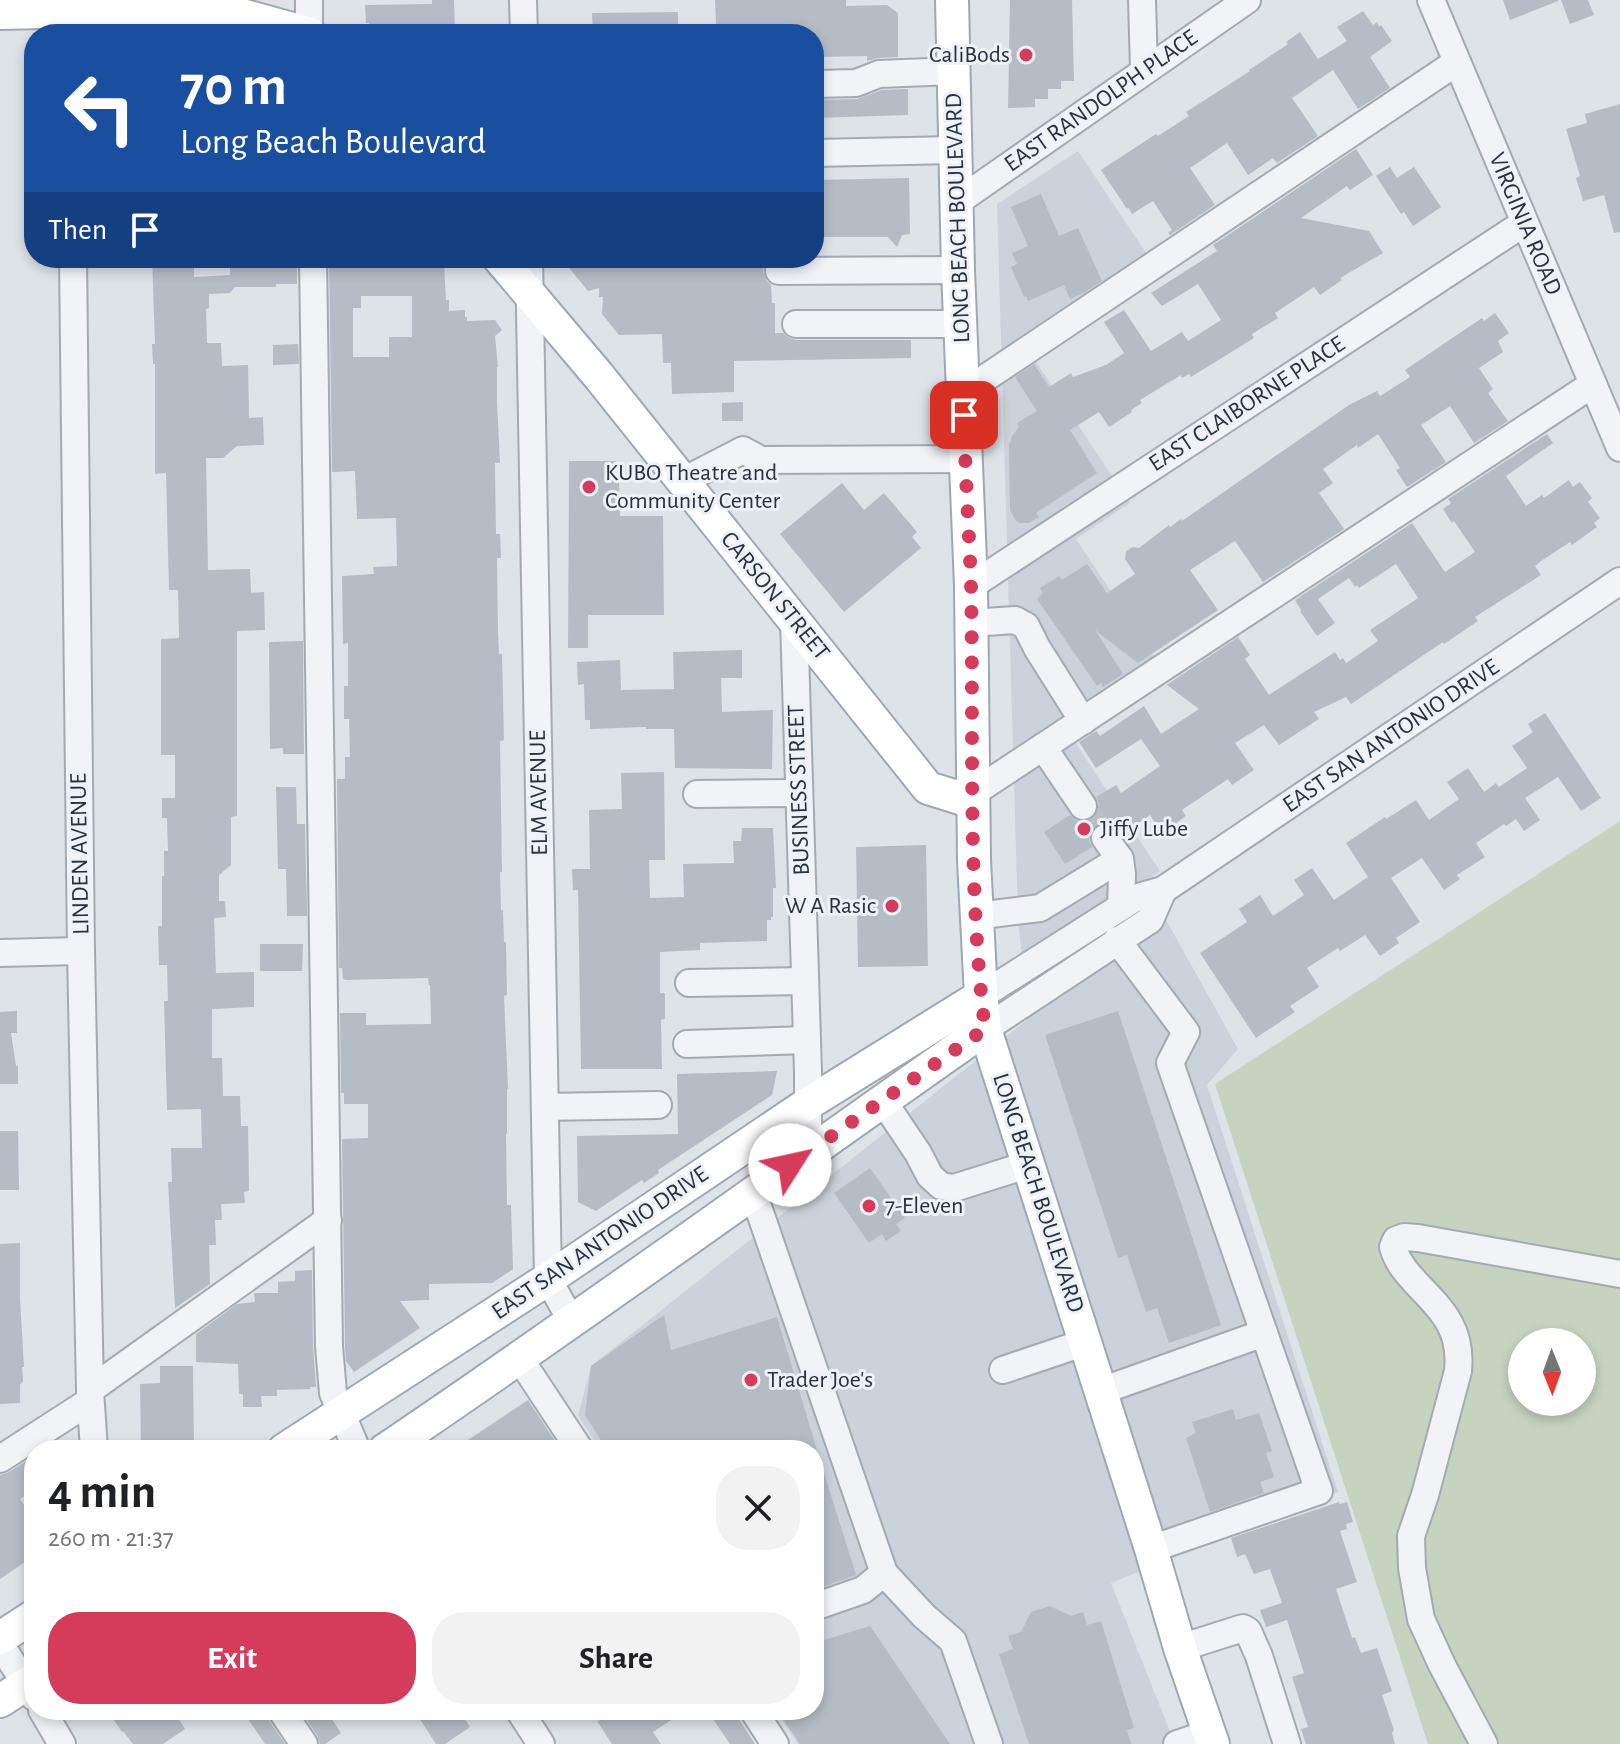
<!DOCTYPE html>
<html lang="en">
<head>
<meta charset="utf-8">
<style>
  body { margin:0; font-family:"Alegreya Sans",sans-serif; background:#f2f2f2; color:#202124; height:100vh; display:flex; flex-direction:column; font-size:30px; white-space:nowrap }
  * { box-sizing:border-box; margin:0 }
  p { font-size:26px; color:#757577 }
  .icon { flex:none; width:44px; height:44px; fill:none; stroke:currentColor; stroke-width:2; stroke-linecap:round; stroke-linejoin:round }
  .map { position:relative; flex:1; overflow:hidden }
  .details { position:absolute; left:24px; top:1440px; width:800px; height:280px; display:flex; flex-direction:column; background:#fff; border-radius:32px; box-shadow:0 4px 12px #0003 }
  .details>* { flex:none }
  .hud { position:absolute; left:24px; top:24px; width:800px; height:244px; border-radius:32px; box-shadow:0 4px 12px #0003; background:#1a4fa0; color:#fff; overflow:hidden }
  .needle { width:52px; rotate:179deg }
  .buttons { position:absolute; left:1508px; top:1328px; display:grid; gap:16px }
  .buttons a { display:grid; place-items:center; width:88px; height:88px; border-radius:50%; background:#fff; box-shadow:0 4px 12px #0003; font-size:40px }
  .pin { position:absolute; display:grid; place-items:center; width:68px; height:68px; color:#fff; margin:-34px; border-radius:16px; box-shadow:0 4px 12px #0006 }
  .me { position:absolute; width:88px; margin:-44px; rotate:55deg; stroke-linejoin:round; filter:drop-shadow(0 0 6px #0008) }
  .turn { display:flex; align-items:center; gap:28px; height:168px; padding:0 24px; font-size:36px }
  .turn .icon { width:104px; height:104px; stroke-width:2.5 }
  .turn b { display:block; font-size:56px; line-height:68px }
  .then { display:flex; align-items:center; height:76px; padding:0 24px; background:#0003; gap:16px; font-size:30px }
  .round { display:grid; place-items:center; flex:none; width:84px; height:84px; border-radius:32px; background:#f2f2f2 }
  .head { display:flex; align-items:center; justify-content:space-between; height:136px; padding:0 24px }
  h1 { font-size:48px; font-weight:700; line-height:60px }
  .primary-button { display:flex; gap:16px; margin-top:auto; padding:16px 24px }
  .primary-button a { flex:1; height:92px; border-radius:32px; background:#d53c5b; color:#fff; font-size:32px; font-weight:700; line-height:92px; text-align:center }
  .primary-button a+a { background:#f2f2f2; color:#202124 }
  .map>svg:first-child { display:block }
  .built { fill:#ccd2db }
  .green { fill:#c5d3bf; fill-rule:evenodd }
  .building { fill:#b5bcc5; fill-rule:evenodd }
  .lines { fill:none; stroke-linecap:round; stroke-linejoin:round }
  .minor-tunnel { stroke:#b9bfc6; stroke-width:26; stroke-dasharray:26 13; stroke-linecap:butt }
  .minor-casing { stroke:#a3aab2; stroke-width:30 }
  .major-casing { stroke:#9da8b5; stroke-width:36 }
  .minor { stroke:#f1f3f7; stroke-width:26 }
  .major { stroke:#fff; stroke-width:32 }
  .route { stroke:#d53c5b; stroke-width:14; stroke-dasharray:0 25.2 }
  .poi-dot { fill:#d53c5b; stroke:#eef1f6; stroke-width:3 }
  .labels { text-anchor:middle; dominant-baseline:central; stroke-width:6; stroke-linejoin:round; paint-order:stroke }
  .poi-label { font-size:24px; fill:#263140; stroke:#eef1f6; text-anchor:start }
  .street-label { font-size:24px; fill:#263140; stroke:#eef1f6 }
</style>
</head>
<body>
<div class="map">
<svg width="1620" height="1744" viewBox="0 0 1620 1744">
  <rect width="100%" height="100%" fill="#dee3e8"/>
  <!-- built -->
  <polygon class="built" points="1078,151 1157,269 1030,353 1130,503 1076,539 1167,676 1073,739 1160,871 1145,882 1238,1049 1207,1085 1338,1492 1111,1583 1175,1744 798,1744 775,1710 814,1710 814,1450 601,1450 578,1416 591,1366 1028,1019 1018,918 997,204"/>
  <!-- green -->
  <path class="green" d="M 1620,821 L 1620,1744 L 1428,1744 L 1215,1084 ZM 1522,1342 L 1582,1342 L 1582,1402 L 1522,1402 Z"/>
  <!-- building -->
  <g class="building">
    <polygon points="432,0 454,0 455,34 370,32 369,23 366,23 365,5 432,4"/>
    <polygon points="715,0 846,0 846,6 887,5 898,13 898,57 878,58 867,61 867,56 814,57 814,34 770,34 769,24 716,24"/>
    <polygon points="1010,0 1072,0 1074,81 1061,81 1061,89 1048,89 1048,99 1035,99 1035,107 1008,108"/>
    <polygon points="1503,0 1558,0 1558,1 1510,20"/>
    <polygon points="1561,0 1588,0 1594,15 1570,24"/>
    <polygon points="1363,11 1373,25 1377,22 1379,27 1381,25 1392,41 1370,57 1390,88 1358,109 1333,70 1292,98 1318,136 1277,163 1273,158 1248,175 1227,143 1190,168 1215,205 1170,235 1168,233 1172,230 1153,201 1132,214 1128,207 1127,209 1101,170 1156,134 1158,136 1189,116 1186,112 1250,71 1249,70 1288,44 1286,42 1300,32 1318,59 1347,41 1337,27"/>
    <polygon points="678,12 678,34 593,34 592,13"/>
    <polygon points="908,89 908,115 814,118 814,100 857,99 882,90"/>
    <polygon points="1620,104 1620,232 1614,233 1604,195 1583,201 1576,178 1580,176 1566,129 1587,123 1585,114"/>
    <polygon points="1356,149 1373,175 1350,190 1347,186 1301,218 1369,231 1383,253 1340,278 1342,280 1320,295 1314,287 1275,313 1278,318 1252,334 1254,338 1191,377 1189,374 1182,378 1181,375 1140,400 1142,403 1131,410 1132,412 1109,427 1099,412 1070,430 1097,473 1036,513 1039,517 1029,523 1019,523 1016,521 1010,510 1009,445 1012,436 1019,427 1017,423 1037,411 1015,377 1034,364 1049,387 1071,373 1073,377 1106,365 1124,353 1104,322 1124,310 1151,351 1182,332 1188,341 1221,320 1198,284 1162,306 1151,293 1217,251 1213,245"/>
    <polygon points="1390,167 1397,178 1414,167 1441,207 1413,226 1404,212 1401,214 1376,176"/>
    <polygon points="909,178 910,234 902,235 897,247 888,237 814,237 814,180"/>
    <polygon points="1041,194 1059,236 1078,228 1102,281 1085,292 1070,299 1064,285 1028,301 1026,296 1024,297 1011,267 1017,264 1012,253 1028,246 1011,207"/>
    <polygon points="152,258 194,258 194,277 230,275 230,258 289,258 289,265 297,265 297,284 276,284 276,287 235,287 230,293 209,294 209,308 206,309 207,343 221,343 222,366 248,365 249,418 263,417 264,445 237,446 223,458 206,458 208,570 250,569 251,593 264,592 265,630 237,631 237,816 231,817 231,865 219,875 219,901 225,901 226,917 214,918 216,973 254,972 254,1007 212,1009 212,1058 222,1058 223,1096 240,1096 241,1126 248,1126 249,1191 244,1192 245,1203 221,1204 222,1220 215,1220 216,1245 209,1245 210,1284 175,1308 168,1182 172,1182 171,1148 202,1148 201,1109 167,1110 164,1001 168,1001 167,965 159,965 158,926 162,926 162,876 164,876 164,851 168,851 167,818 162,818 162,798 175,798 175,755 161,755 161,639 179,638 178,590 169,590 166,473 155,474 155,364 153,364 152,344 155,344"/>
    <path d="M 329,258 L 421,258 L 421,263 L 444,262 L 446,300 L 449,300 L 449,311 L 465,310 L 465,317 L 467,317 L 467,321 L 495,320 L 502,330 L 495,336 L 498,367 L 497,367 L 497,402 L 500,463 L 495,463 L 495,465 L 496,534 L 500,534 L 501,558 L 497,558 L 498,633 L 499,654 L 502,654 L 504,740 L 500,741 L 502,872 L 500,872 L 501,910 L 503,910 L 504,942 L 506,942 L 507,995 L 504,996 L 508,1089 L 507,1089 L 507,1134 L 506,1134 L 507,1205 L 511,1205 L 513,1269 L 492,1283 L 429,1284 L 429,1300 L 400,1301 L 420,1328 L 354,1372 L 346,1361 L 345,1345 L 342,1139 L 368,1138 L 368,1104 L 344,1104 L 344,1093 L 341,1093 L 340,1013 L 366,1013 L 366,1025 L 431,1024 L 430,985 L 429,985 L 428,978 L 346,980 L 343,979 L 342,968 L 339,968 L 337,779 L 345,779 L 345,757 L 350,757 L 349,719 L 344,719 L 344,686 L 348,686 L 348,643 L 343,644 L 342,576 L 374,574 L 373,567 L 397,566 L 396,518 L 357,519 L 355,471 L 332,472 ZM 361,296 L 412,296 L 412,337 L 389,337 L 389,357 L 353,357 L 353,308 L 361,308 Z"/>
    <polygon points="561,258 763,258 763,272 766,280 771,285 772,303 775,303 775,333 783,333 789,338 796,340 911,340 911,358 734,361 734,392 672,394 671,363 663,363 662,334 619,335 602,314 603,297 599,297 599,288 588,291"/>
    <polygon points="1495,313 1509,333 1498,341 1503,352 1479,368 1493,389 1488,393 1508,421 1474,443 1450,406 1421,425 1446,462 1407,487 1396,470 1400,468 1378,434 1358,448 1357,445 1323,469 1333,483 1319,493 1344,529 1263,582 1235,541 1190,570 1218,610 1138,663 1095,630 1123,674 1103,687 1101,683 1097,686 1037,599 1043,593 1040,588 1059,576 1062,580 1087,564 1107,593 1135,574 1125,559 1126,551 1133,547 1139,548 1169,525 1170,527 1181,519 1182,521 1349,405 1377,391 1380,396 1410,377 1405,370 1482,318 1484,321"/>
    <polygon points="298,344 299,364 273,365 273,345"/>
    <polygon points="743,402 743,421 722,421 722,403"/>
    <polygon points="1547,434 1553,443 1506,476 1526,506 1542,495 1544,498 1569,480 1573,487 1580,482 1592,498 1588,502 1600,518 1594,523 1597,527 1572,545 1570,542 1541,561 1535,566 1541,575 1475,617 1478,621 1444,644 1443,642 1351,704 1346,697 1314,712 1319,719 1279,745 1264,725 1235,743 1254,770 1232,785 1228,779 1182,810 1186,816 1162,833 1150,815 1134,826 1131,821 1118,829 1111,823 1103,822 1095,826 1090,832 1089,840 1092,847 1065,864 1044,832 1070,815 1077,821 1083,822 1091,820 1098,812 1099,804 1096,797 1116,785 1121,793 1160,766 1141,739 1096,768 1079,742 1096,731 1100,736 1144,706 1161,734 1199,709 1167,685 1168,684 1238,637 1250,655 1245,659 1269,695 1335,652 1340,660 1343,658 1346,663 1378,641 1370,630 1418,598 1396,564 1359,588 1357,585 1355,587 1349,578 1318,599 1335,623 1317,636 1300,611 1301,610 1295,600 1412,523 1445,572 1475,552 1454,521 1452,523 1443,509 1451,503 1448,499"/>
    <polygon points="569,461 616,461 616,482 619,482 620,516 663,516 664,615 588,615 588,648 568,648"/>
    <polygon points="842,483 864,510 884,493 917,532 912,537 921,548 844,612 780,534"/>
    <polygon points="303,641 304,754 283,754 283,748 270,749 269,642"/>
    <polygon points="742,650 742,678 721,678 722,712 773,710 772,769 675,768 674,729 646,729 646,727 590,729 590,720 585,720 584,684 578,685 577,662 620,660 621,690 674,689 673,652"/>
    <polygon points="1545,713 1601,798 1581,811 1558,777 1525,798 1540,820 1524,831 1516,819 1506,826 1504,824 1476,843 1485,857 1457,875 1460,879 1444,890 1422,858 1391,878 1420,922 1396,938 1399,943 1380,956 1365,935 1340,951 1338,948 1307,968 1319,987 1290,1006 1295,1012 1256,1038 1200,953 1247,922 1239,909 1260,895 1273,916 1304,895 1294,880 1312,868 1334,900 1368,877 1346,843 1385,817 1386,819 1416,800 1429,820 1459,799 1447,782 1468,768 1484,792 1496,783 1499,787 1527,768 1512,746 1533,732 1528,724"/>
    <polygon points="664,772 665,860 649,860 650,898 684,897 683,864 734,863 733,841 741,841 742,828 773,828 776,888 773,888 773,917 771,917 771,920 767,920 767,941 700,943 700,950 660,952 660,993 665,993 665,1019 661,1020 662,1069 581,1069 578,890 573,890 572,869 590,869 589,810 622,809 621,773"/>
    <polygon points="276,787 296,787 297,824 305,824 307,916 287,916 286,869 278,869"/>
    <polygon points="926,845 928,966 858,967 856,847"/>
    <polygon points="260,944 303,944 302,971 260,971"/>
    <polygon points="17,1011 17,1033 11,1033 16,1066 18,1066 18,1084 0,1084 0,1012"/>
    <polygon points="1118,1011 1221,1325 1169,1343 1157,1308 1146,1312 1127,1255 1118,1258 1045,1035"/>
    <polygon points="777,1071 772,1095 658,1170 659,1173 644,1183 642,1180 596,1211 578,1202 577,1136 678,1134 677,1074"/>
    <polygon points="0,1131 18,1131 19,1190 0,1190"/>
    <polygon points="870,1168 905,1218 896,1224 901,1231 886,1241 882,1234 869,1243 834,1193"/>
    <polygon points="20,1243 20,1299 24,1367 22,1367 23,1381 20,1385 20,1403 0,1404 0,1244"/>
    <polygon points="312,1270 313,1346 316,1387 310,1387 310,1389 277,1390 277,1396 261,1396 262,1407 243,1407 243,1394 239,1394 238,1364 196,1362 196,1334 237,1304 255,1302 254,1293 278,1293 278,1282 295,1281 295,1271"/>
    <polygon points="664,1315 671,1350 777,1317 817,1450 607,1450 585,1415 591,1366"/>
    <polygon points="160,1366 193,1366 194,1450 141,1450 140,1384 160,1383"/>
    <polygon points="528,1400 561,1450 453,1450"/>
    <polygon points="1233,1409 1236,1420 1259,1413 1272,1451 1266,1453 1274,1477 1260,1482 1264,1493 1210,1512 1186,1438 1196,1433 1192,1422"/>
    <polygon points="814,1454 818,1454 856,1575 814,1590"/>
    <polygon points="34,1456 34,1490 20,1499 34,1519 34,1556 0,1579 0,1475 9,1472"/>
    <polygon points="1339,1502 1339,1504 1347,1502 1353,1522 1346,1524 1347,1529 1340,1531 1357,1582 1336,1589 1352,1638 1355,1637 1361,1653 1377,1648 1392,1691 1382,1695 1394,1730 1392,1733 1395,1744 1306,1744 1301,1729 1308,1727 1292,1677 1304,1673 1287,1620 1266,1627 1260,1610 1282,1603 1270,1569 1254,1574 1245,1554 1237,1557 1231,1538"/>
    <polygon points="1050,1606 1071,1616 1083,1612 1087,1625 1101,1621 1134,1728 1127,1730 1131,1744 1029,1744 999,1654 1013,1649 1008,1636 1021,1632 1031,1612"/>
    <polygon points="870,1626 950,1744 800,1744 777,1710 814,1710 814,1643"/>
    <polygon points="107,1710 173,1710 185,1729 163,1744 133,1744 123,1731 122,1732"/>
    <polygon points="242,1710 265,1710 268,1719 285,1744 265,1744"/>
    <polygon points="300,1710 326,1710 341,1733 325,1744 320,1744 317,1735"/>
    <polygon points="414,1710 459,1710 470,1727 445,1744 436,1744"/>
    <polygon points="593,1710 686,1710 653,1732 661,1744 612,1744 597,1721 600,1720"/>
    <polygon points="707,1710 733,1710 755,1744 730,1744"/>
  </g>
  <g class="lines">
    <!-- minor-tunnel -->
    <polyline class="minor-tunnel" points="1083,806 1105,838"/>
    <!-- minor casing -->
    <g class="minor-casing">
      <g id="minor">
        <polyline points="70,0 70,34"/>
        <polyline points="309,0 309,34"/>
        <polyline points="523,0 524,34"/>
        <polyline points="1142,0 1144,70"/>
        <polyline points="1431,0 1620,448"/>
        <polyline points="814,84 856,83 879,74 954,71"/>
        <polyline points="814,153 955,150"/>
        <polyline points="957,202 1247,0"/>
        <polyline points="73,258 81,951 90,1390 94,1450"/>
        <polyline points="313,258 329,1346 333,1393 357,1450"/>
        <polyline points="529,258 548,1279 572,1322"/>
        <polyline points="779,258 779,271 958,270"/>
        <polyline points="796,324 960,324"/>
        <polyline points="963,393 1457,62"/>
        <polyline points="683,481 743,450 761,460 965,459"/>
        <polyline points="971,586 1524,223"/>
        <polyline points="794,620 808,1072 808,1152"/>
        <polyline points="971,623 1015,620 1026,626 1037,648 1083,721"/>
        <polyline points="1043,747 1083,806"/>
        <polyline points="973,793 1593,384"/>
        <polyline points="697,794 799,793"/>
        <polyline points="1105,838 1120,859 1122,874 1121,907"/>
        <polyline points="976,916 1040,908 1120,859"/>
        <polyline points="1117,940 1186,1032 1170,1063 1319,1491 1151,1549"/>
        <polyline points="0,953 81,951"/>
        <polyline points="689,983 805,981"/>
        <polyline points="981,996 1135,898 1163,890 1620,581"/>
        <polyline points="985,1029 1150,920 1163,890"/>
        <polyline points="687,1044 807,1040"/>
        <polyline points="883,1101 918,1153 930,1176 941,1186 954,1188 1030,1164"/>
        <polyline points="545,1107 658,1105"/>
        <polyline points="753,1192 884,1573 924,1616 953,1641 989,1744"/>
        <polyline points="520,1359 580,1450"/>
        <polyline points="1003,1370 1086,1342"/>
        <polyline points="90,1390 328,1220"/>
        <polyline points="1101,1391 1264,1333"/>
        <polyline points="0,1459 90,1401"/>
        <polyline points="814,1607 863,1590 884,1573"/>
        <polyline points="0,1644 34,1697"/>
        <polyline points="1180,1648 1243,1628 1248,1631 1259,1656 1287,1744"/>
        <polyline points="42,1710 62,1744"/>
        <polyline points="281,1710 304,1744"/>
        <polyline points="519,1710 541,1744"/>
        <polyline points="753,1710 775,1744"/>
        <polyline points="1177,1744 1210,1733"/>
        <path d="M 1484,1744 L 1442,1665 L 1421,1619 L 1412,1568 L 1411,1536 L 1425,1495 L 1458,1371 C 1462,1330 1444,1312 1417,1284 C 1406,1272 1397,1262 1393,1247 L 1396,1240 L 1404,1237 L 1418,1238 L 1620,1274"/>
      </g>
    </g>
    <!-- major casing -->
    <g class="major-casing">
      <g id="major">
        <polyline points="952,0 958,270 971,586 974,860 981,996 985,1029 1151,1549 1180,1648 1213,1744"/>
        <polyline points="0,13 172,9 220,9 310,34"/>
        <polyline points="499,258 598,375 928,788 973,802"/>
        <polyline points="284,1450 548,1279 809,1103 981,996"/>
        <path d="M 385,1450 C 588,1313 785,1169 985,1029"/>
        <polyline points="0,1638 34,1616"/>
        <polyline points="0,1701 34,1679"/>
      </g>
    </g>
    <!-- minor -->
    <use href="#minor" class="minor"/>
    <!-- major -->
    <use href="#major" class="major"/>
  </g>
  <g class="lines">
    <!-- route -->
    <path class="route" d="M 790,1165 L 985,1029 C 967,882 974,733 971,585 C 969,528 965,472 964,415"/>
  </g>
  <!-- markers -->
  <g class="poi-dot">
    <circle cx="1026" cy="55" r="8"/>
    <circle cx="589" cy="487" r="8"/>
    <circle cx="1084" cy="829" r="8"/>
    <circle cx="892" cy="906" r="8"/>
    <circle cx="869" cy="1206" r="8"/>
    <circle cx="751" cy="1380" r="8"/>
  </g>
  <g class="labels">
    <!-- poi labels -->
    <g class="poi-label">
      <text x="1010" y="55" text-anchor="end">CaliBods</text>
      <text x="605" y="473">KUBO Theatre and<tspan x="605" dy="28">Community Center</tspan></text>
      <text x="1100" y="829">Jiffy Lube</text>
      <text x="876" y="906" text-anchor="end">W A Rasic</text>
      <text x="885" y="1206">7-Eleven</text>
      <text x="767" y="1380">Trader Joe's</text>
    </g>
    <!-- street labels -->
    <g class="street-label">
      <text transform="translate(1101 101) rotate(-35)">EAST RANDOLPH PLACE</text>
      <text transform="translate(958 218) rotate(-92)">LONG BEACH BOULEVARD</text>
      <text transform="translate(1525 224) rotate(67)">VIRGINIA ROAD</text>
      <text transform="translate(1247 404) rotate(-33)">EAST CLAIBORNE PLACE</text>
      <text transform="translate(775 596) rotate(51)">CARSON STREET</text>
      <text transform="translate(1391 736) rotate(-34)">EAST SAN ANTONIO DRIVE</text>
      <text transform="translate(799 790) rotate(-92)">BUSINESS STREET</text>
      <text transform="translate(539 793) rotate(-91)">ELM AVENUE</text>
      <text transform="translate(80 854) rotate(-91)">LINDEN AVENUE</text>
      <text transform="translate(1038 1193) rotate(72)">LONG BEACH BOULEVARD</text>
      <text transform="translate(600 1243) rotate(-34)">EAST SAN ANTONIO DRIVE</text>
    </g>
  </g>
</svg>
<div class="buttons">
<a><svg class="needle" viewBox="-14 -14 28 28"><path d="M0-13l5 13h-10z" fill="#e53935"/><path d="M0 13l5-13h-10z" fill="#757577"/></svg></a>
</div>
<div class="pin" style="left:964px;top:415px;background:#d93025"><svg class="icon" aria-label="arrive" viewBox="0 0 24 24"><path d="M6 21V4h12l-3 4 3 4H6"/></svg></div>
<svg class="me" style="left:790px;top:1165px" viewBox="-20 -20 40 40"><circle r="19" fill="#fff"/><path d="M0-13L10 11 0 6-10 11z" fill="#d53c5b"/></svg>
<div class="hud">
<div class="turn"><svg class="icon" aria-label="left" viewBox="0 0 24 24"><path d="M17 20v-9H6M10 6l-5 5 5 5"/></svg><div><b>70 m</b>Long Beach Boulevard</div></div>
<div class="then">Then<svg class="icon" aria-label="arrive" viewBox="0 0 24 24"><path d="M6 21V4h12l-3 4 3 4H6"/></svg></div>
</div>
<section class="details">
<div class="head"><div><h1>4 min</h1><p>260 m · 21:37</p></div><a class="round"><svg class="icon" aria-label="close" viewBox="0 0 24 24"><path d="M6 6l12 12M18 6L6 18"/></svg></a></div>
<div class="primary-button"><a>Exit</a><a>Share</a></div>
</section>
</div>
</body>
</html>
